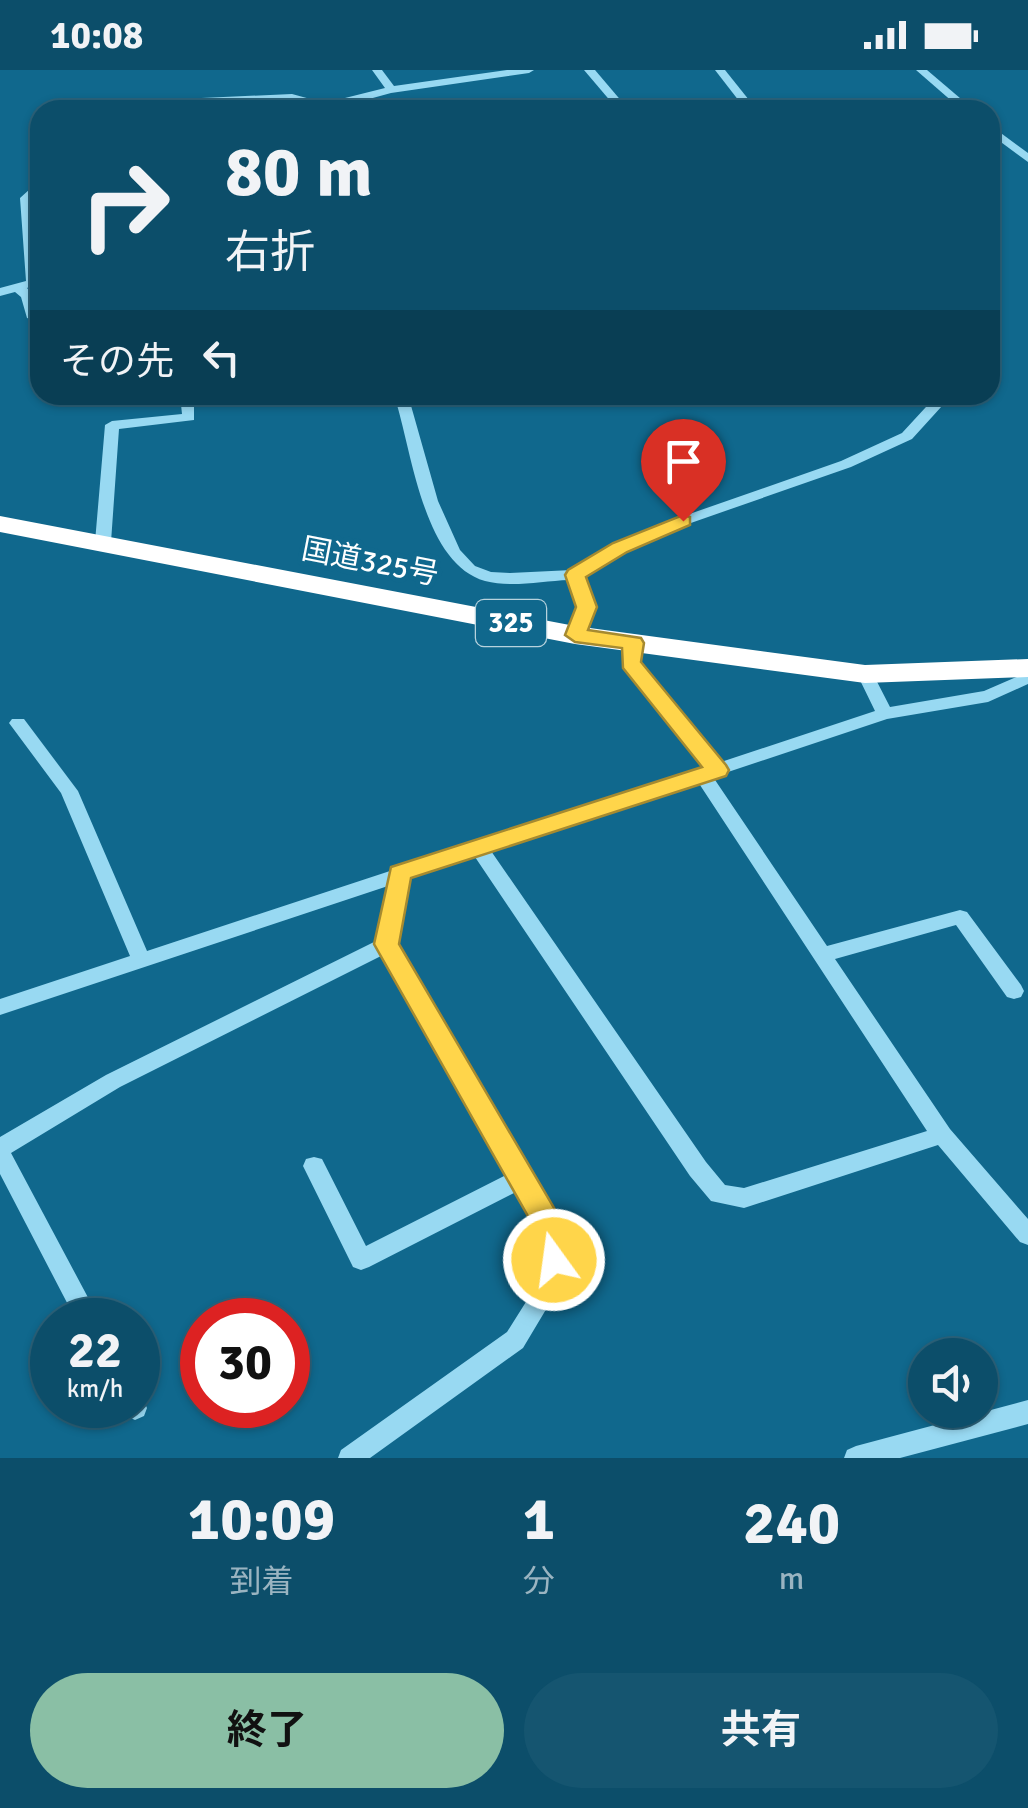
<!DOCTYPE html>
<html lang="ja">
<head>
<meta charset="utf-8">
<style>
  body { margin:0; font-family:Signika,"Noto Sans JP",sans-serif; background:#155570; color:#f1f3f6; height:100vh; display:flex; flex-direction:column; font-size:38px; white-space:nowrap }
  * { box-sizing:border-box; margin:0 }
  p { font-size:32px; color:#9ab4c1 }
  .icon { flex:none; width:55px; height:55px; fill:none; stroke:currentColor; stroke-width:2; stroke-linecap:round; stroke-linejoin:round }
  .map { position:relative; height:1388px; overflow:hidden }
  .sheet { display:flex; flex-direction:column; background:#0c4e6a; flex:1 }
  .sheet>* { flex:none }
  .hud { position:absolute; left:30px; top:30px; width:970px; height:305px; border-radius:30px; box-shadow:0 2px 8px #0004,0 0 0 2px #2c657e; background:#0c4e6a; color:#f1f3f6; overflow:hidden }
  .fabs { position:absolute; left:908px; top:1268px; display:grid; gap:20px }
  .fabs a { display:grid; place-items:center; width:90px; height:90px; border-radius:50%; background:#0c4e6a; box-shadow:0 2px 8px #0004,0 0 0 2px #2c657e; font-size:50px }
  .speed { position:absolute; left:30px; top:1228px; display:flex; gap:20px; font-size:50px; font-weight:700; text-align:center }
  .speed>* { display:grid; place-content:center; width:130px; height:130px; border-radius:50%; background:#0c4e6a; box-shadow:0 2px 8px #0004,0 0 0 2px #2c657e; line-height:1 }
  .speed small { font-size:25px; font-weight:400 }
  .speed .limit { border:15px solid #d22; background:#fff; color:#111 }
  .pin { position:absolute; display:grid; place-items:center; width:85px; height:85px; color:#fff; margin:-102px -42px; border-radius:50% 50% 50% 0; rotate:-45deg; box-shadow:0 0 10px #0007 }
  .pin .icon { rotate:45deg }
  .me { position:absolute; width:110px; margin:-55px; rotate:346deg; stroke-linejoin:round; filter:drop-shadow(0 0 8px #0008) }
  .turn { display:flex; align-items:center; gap:35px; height:210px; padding:0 30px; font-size:45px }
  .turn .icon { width:130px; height:130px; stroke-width:2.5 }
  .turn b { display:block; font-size:70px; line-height:85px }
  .then { display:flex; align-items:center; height:95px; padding:0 30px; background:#0003; gap:20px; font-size:38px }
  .eta { display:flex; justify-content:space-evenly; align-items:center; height:170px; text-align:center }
  .eta b { font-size:60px; font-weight:700; line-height:70px }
  .action { display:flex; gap:20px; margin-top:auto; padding:20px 30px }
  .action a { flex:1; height:115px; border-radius:60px; background:#8abfa5; color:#111; font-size:40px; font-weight:700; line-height:115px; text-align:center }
  .action a+a { background:#155570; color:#f1f3f6 }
  .status { display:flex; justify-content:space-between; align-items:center; height:70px; padding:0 50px; background:#0c4e6a; direction:ltr }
  .status svg { height:28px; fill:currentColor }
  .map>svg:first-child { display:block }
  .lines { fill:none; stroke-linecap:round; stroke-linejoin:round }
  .minor { fill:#98d9f2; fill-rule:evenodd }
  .highway { fill:#fff; fill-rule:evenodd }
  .route { fill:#ffd54a; stroke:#a68a30; stroke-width:2.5 }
  .labels { text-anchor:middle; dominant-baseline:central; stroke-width:10; stroke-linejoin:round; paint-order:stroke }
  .shield { fill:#10688d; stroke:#b7d2dd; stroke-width:2.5 }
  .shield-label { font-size:28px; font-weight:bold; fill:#fff }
  .street-label { font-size:30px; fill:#fff; stroke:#10688d }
</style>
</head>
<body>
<div class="status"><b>10:08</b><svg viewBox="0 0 49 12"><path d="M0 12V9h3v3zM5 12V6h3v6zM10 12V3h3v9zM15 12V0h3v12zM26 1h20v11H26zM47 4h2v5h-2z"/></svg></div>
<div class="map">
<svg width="1028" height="1388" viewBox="0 0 1028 1388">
  <rect width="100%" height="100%" fill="#10688d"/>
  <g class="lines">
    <!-- minor -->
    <g class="minor">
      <polygon points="372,0 382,0 394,16 507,0 534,0 529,3 391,23 329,40 319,40 319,38 292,30 164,36 164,40 154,40 153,33 158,30 292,24 325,33 385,18"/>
      <polygon points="584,0 595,0 629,40 618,40"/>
      <polygon points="715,0 725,0 757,40 746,40"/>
      <polygon points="916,0 927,0 974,40 962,40"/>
      <polygon points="990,55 1028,83 1028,92 990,64"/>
      <polygon points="40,110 40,120 32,129 38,213 27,218 33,225 40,252 27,248 21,227 15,222 0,226 0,218 26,211 20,128"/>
      <polygon points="180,325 194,325 194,350 119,359 111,472 103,477 98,475 95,472 105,355 112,351 182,344"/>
      <path d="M 394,325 L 408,325 L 438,431 L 460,480 L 475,496 L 491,502 L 510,503 L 572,500 L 615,474 L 678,448 L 841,391 L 902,363 L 937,325 L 952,325 L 912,369 L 851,397 L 688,454 L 625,480 L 583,507 L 594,537 L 583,565 L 575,570 L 567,565 L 578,537 L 569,510 C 542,511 511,518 485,511 C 422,493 412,379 394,325 Z"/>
      <path d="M 634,568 L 642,573 L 638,592 L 721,692 L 875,641 L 857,604 L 859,600 L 871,600 L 890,637 L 984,621 L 1028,602 L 1028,614 L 988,632 L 887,649 L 713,707 L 827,876 L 960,840 L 967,842 L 1021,915 L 1024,921 L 1021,927 L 1014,929 L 1007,927 L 956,855 L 835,889 L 950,1059 L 1028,1149 L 1028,1175 L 1020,1172 L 938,1075 L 744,1138 L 711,1131 L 690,1106 L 475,787 L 408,809 L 397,874 L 568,1169 L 563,1211 L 523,1278 L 370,1388 L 338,1388 L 341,1380 L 507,1262 L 541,1208 L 546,1170 L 518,1121 L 369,1197 L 361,1200 L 353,1197 L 303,1096 L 306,1089 L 314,1087 L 322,1089 L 366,1176 L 508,1104 L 383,885 L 120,1017 L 11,1083 L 100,1250 L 76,1250 L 0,1104 L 0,1067 L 106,1005 L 378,870 L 388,816 L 0,945 L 0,929 L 130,886 L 61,723 L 12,657 L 9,653 L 12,649 L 24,649 L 78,721 L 147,881 L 706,697 L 622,593 L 626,573 ZM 698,712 L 927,1061 L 744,1118 L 725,1115 L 706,1092 L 491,781 Z"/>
      <polygon points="138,1325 142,1327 147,1338 144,1346 135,1350 126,1346 121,1335 138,1335"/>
      <polygon points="1028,1330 1028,1354 900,1388 844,1388 847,1380 856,1376"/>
    </g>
    <!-- highway -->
    <polygon class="highway" points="0,446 575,556 865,595 1028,589 1028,607 865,613 575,574 0,462"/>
  </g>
  <!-- route -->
  <path class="route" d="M 683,445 L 690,447 L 690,455 L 627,482 L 586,507 L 597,537 L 588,560 L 641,568 L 644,573 L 641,592 L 726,695 L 729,700 L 726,706 L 411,808 L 399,874 L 567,1160 C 573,1173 571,1187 565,1200 L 554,1203 L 544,1200 L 540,1190 L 542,1171 L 374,874 L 391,797 L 702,697 L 623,598 L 622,578 L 575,572 L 565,565 L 576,537 L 565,505 L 568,500 L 613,473 Z"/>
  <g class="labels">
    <!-- shield labels -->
    <rect class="shield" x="476" y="530" width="70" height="46" rx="8"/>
    <g class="shield-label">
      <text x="511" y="553">325</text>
    </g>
    <!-- street labels -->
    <g class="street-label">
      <text transform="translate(370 492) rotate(11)">国道325号</text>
    </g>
  </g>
</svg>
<div class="fabs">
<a><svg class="icon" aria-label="sound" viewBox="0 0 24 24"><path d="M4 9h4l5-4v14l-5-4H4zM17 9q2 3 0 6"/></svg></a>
</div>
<div class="speed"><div>22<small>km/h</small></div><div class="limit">30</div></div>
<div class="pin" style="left:683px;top:451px;background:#d93025"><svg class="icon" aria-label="arrive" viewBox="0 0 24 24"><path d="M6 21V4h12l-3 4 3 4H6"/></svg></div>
<svg class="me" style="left:554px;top:1190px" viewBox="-20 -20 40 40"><circle r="17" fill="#ffd54a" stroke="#fff" stroke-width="3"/><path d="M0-11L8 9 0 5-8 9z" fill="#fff"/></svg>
<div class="hud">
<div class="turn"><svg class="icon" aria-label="right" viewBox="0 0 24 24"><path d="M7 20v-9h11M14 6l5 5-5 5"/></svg><div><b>80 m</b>右折</div></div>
<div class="then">その先<svg class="icon" aria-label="left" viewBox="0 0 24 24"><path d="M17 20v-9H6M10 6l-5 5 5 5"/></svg></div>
</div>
</div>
<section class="sheet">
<div class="eta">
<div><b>10:09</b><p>到着</p></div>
<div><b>1</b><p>分</p></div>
<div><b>240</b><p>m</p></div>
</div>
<div class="action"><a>終了</a><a>共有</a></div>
</section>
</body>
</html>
